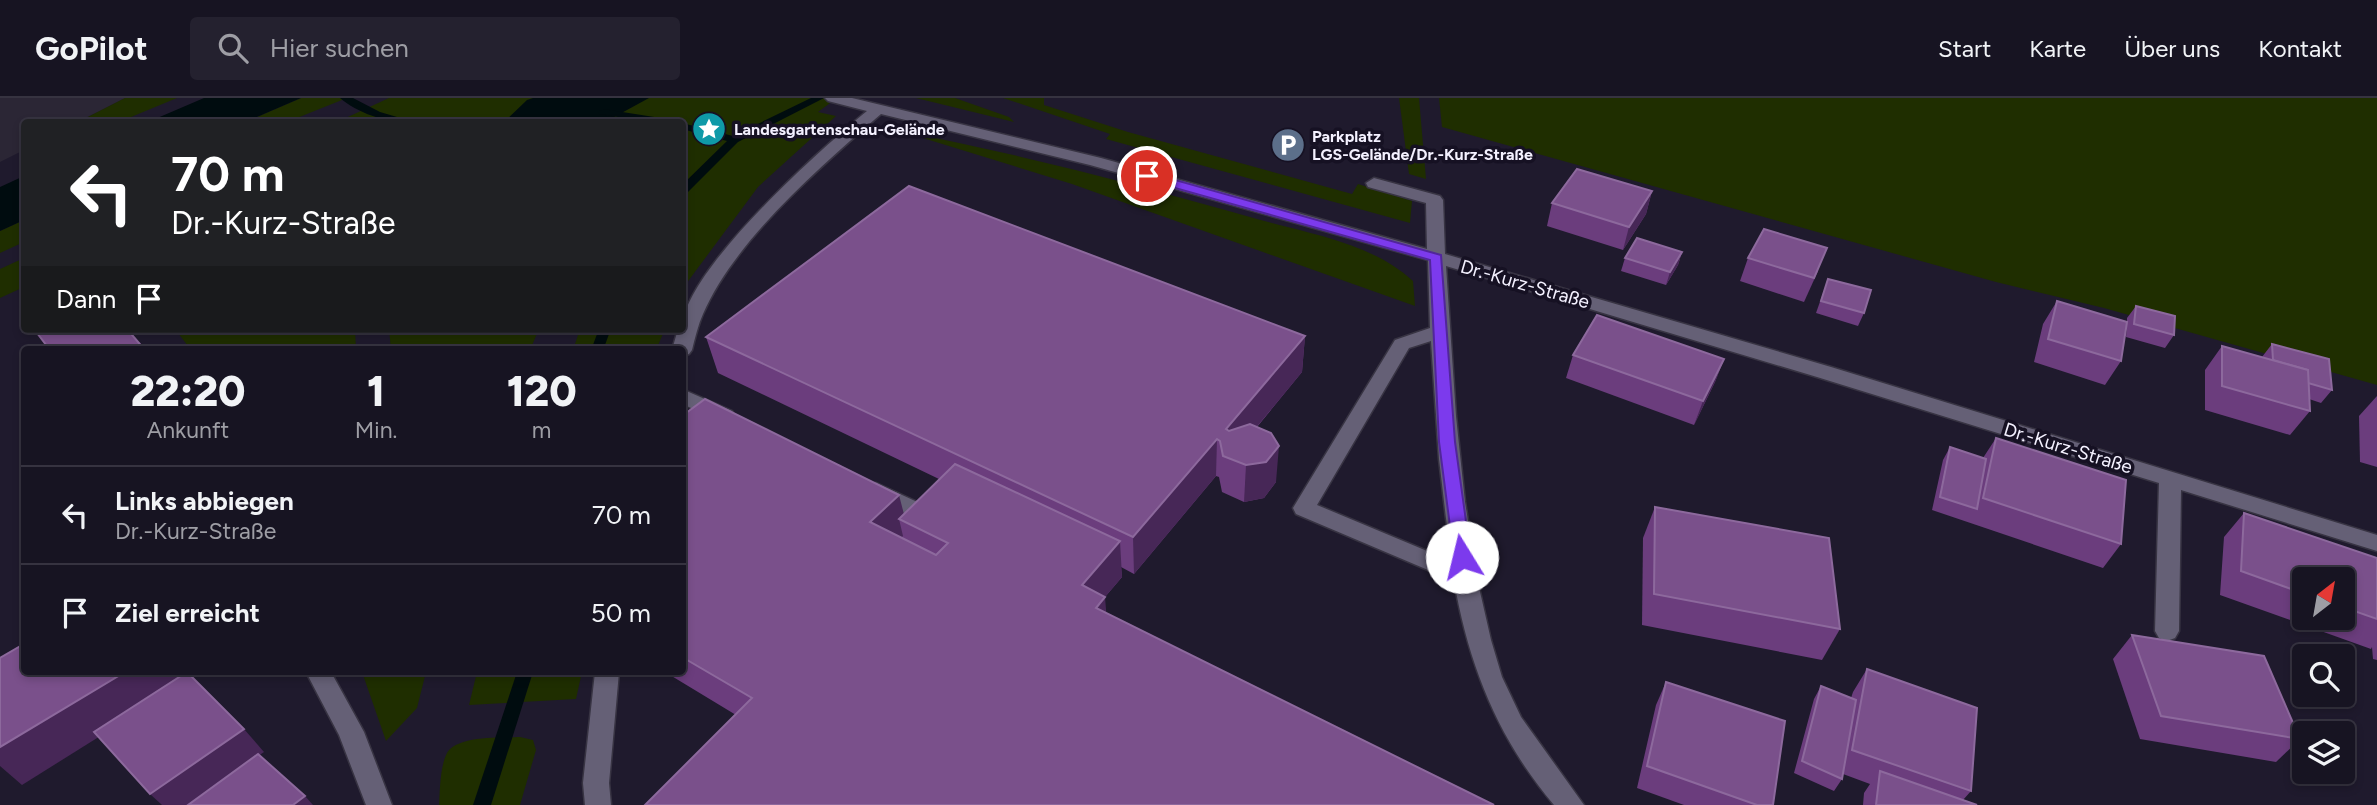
<!DOCTYPE html>
<html lang="de">
<head>
<meta charset="utf-8">
<style>
  body { margin:0; font-family:Figtree,sans-serif; background:#24212f; color:#f1f3f6; height:100vh; display:flex; flex-direction:column; font-size:26px; white-space:nowrap }
  * { box-sizing:border-box; margin:0 }
  p { font-size:23px; color:#9e9ea5 }
  .icon { flex:none; width:38px; height:38px; fill:none; stroke:currentColor; stroke-width:2; stroke-linecap:round; stroke-linejoin:round }
  .map { position:relative; flex:1; overflow:hidden }
  .details { position:absolute; left:21px; top:248px; width:665px; height:329px; display:flex; flex-direction:column; background:#171422; border-radius:7px; box-shadow:0 4px 10px #0003,0 0 0 2px #363340 }
  .details>* { flex:none }
  .guide { position:absolute; left:21px; top:21px; width:665px; height:214px; border-radius:7px; box-shadow:0 4px 10px #0003,0 0 0 2px #363340; background:#202124; color:#fff; overflow:hidden }
  .needle { width:46px; rotate:31deg }
  .controls { position:absolute; left:2292px; top:469px; display:grid; gap:14px }
  .controls a { display:grid; place-items:center; width:63px; height:63px; border-radius:7px; background:#171422; box-shadow:0 4px 10px #0003,0 0 0 2px #363340; font-size:35px }
  .pin { position:absolute; display:grid; place-items:center; width:60px; height:60px; color:#fff; margin:-30px; border:4px solid #fff; border-radius:50%; box-shadow:0 2px 7px #0007 }
  .me { position:absolute; width:77px; margin:-38px; rotate:351deg; stroke-linejoin:round; filter:drop-shadow(0 0 5px #0008) }
  .turn { display:flex; align-items:center; gap:24px; height:147px; padding:0 35px; font-size:32px }
  .turn .icon { width:91px; height:91px; stroke-width:2.5 }
  .turn b { display:block; font-size:49px; line-height:60px }
  .then { display:flex; align-items:center; height:66px; padding:0 35px; background:#0003; gap:14px; font-size:26px }
  .eta { display:flex; justify-content:space-evenly; align-items:center; height:119px; text-align:center }
  .eta b { font-size:42px; font-weight:800; line-height:49px }
  ul { padding:0; list-style:none }
  li { display:flex; align-items:center; gap:21px; height:98px; padding:0 35px; border-top:2px solid #363340 }
  li div { flex:1 }
  li b { display:block; font-size:26px }
  li em { font-style:normal }
  header { display:flex; align-items:center; gap:42px; box-sizing:border-box; height:98px; padding:0 35px; background:#171422; border-bottom:2px solid #363340 }
  header strong { font-size:33px }
  nav { display:flex; gap:38px; margin-inline-start:auto; font-size:24px }
  .search { width:490px; height:63px; background:#24212f; display:flex; align-items:center; gap:18px; box-sizing:border-box; padding:0 24px; border-radius:7px; color:#9e9ea5; font-size:26px }
  .map>svg:first-child { display:block }
  .medical { fill:#2b2635 }
  .green { fill:#1f2e00 }
  .water { fill:#000c0f }
  .lines { fill:none; stroke-linecap:round; stroke-linejoin:round }
  .stream { fill:#000c0f; fill-rule:evenodd }
  .minor-casing { stroke:#383443; stroke-width:3 }
  .minor { fill:#656076; fill-rule:evenodd }
  .wall { fill:#6b3d7d; fill-rule:evenodd }
  .shaded-wall { fill:#472757 }
  .building { fill:#7a508b; stroke:#8d699d; stroke-width:2 }
  .route { fill:#7c3aed; stroke:#51269a; stroke-width:2 }
  .labels { text-anchor:middle; dominant-baseline:central; stroke-width:7; stroke-linejoin:round; paint-order:stroke }
  .far-poi-label { font-size:16px; font-weight:bold; fill:#f4f1ff; stroke:#161123; text-anchor:start }
  .street-label { font-size:19px; fill:#f4f1ff; stroke:#161123 }
</style>
</head>
<body>
<header>
<strong>GoPilot</strong>
<div class="search"><svg class="icon" aria-label="search" viewBox="0 0 24 24"><circle cx="10" cy="10" r="6"/><path d="M15 15l6 6"/></svg>Hier suchen</div>
<nav><a>Start</a><a>Karte</a><a>Über uns</a><a>Kontakt</a></nav>
</header>
<div class="map">
<svg width="2377" height="707" viewBox="0 0 2377 707">
  <rect width="100%" height="100%" fill="#1f1a2d"/>
  <!-- medical -->
  <polygon class="medical" points="0,0 125,0 78,24 24,24 24,52 0,64"/>
  <!-- green -->
  <g class="green">
    <polygon points="125,0 177,0 119,24 78,24"/>
    <polygon points="301,0 347,0 287,24 245,24"/>
    <polygon points="389,0 837,0 818,14 836,18 758,89 683,190 682,24 337,24"/>
    <polygon points="916,0 955,0 1009,19 1014,24"/>
    <polygon points="1003,0 1044,0 1044,7 1128,34 1352,96 1358,86 1412,103 1410,125 1106,41 1110,36"/>
    <polygon points="1399,0 1419,0 1426,81 1409,76"/>
    <polygon points="1439,0 2377,0 2377,287 2104,210 1996,184 1442,29"/>
    <path d="M 900,33 C 1020,56 1139,87 1257,121 C 1310,136 1372,145 1413,183 L 1415,208 L 1072,86 Z"/>
    <polygon points="24,122 24,144 0,155 0,133"/>
    <polygon points="24,160 24,189 0,200 0,171"/>
    <polygon points="175,231 355,231 356,252 191,252"/>
    <polygon points="389,231 539,231 530,252 391,252"/>
    <polygon points="580,231 665,231 656,252 573,252"/>
    <polygon points="362,574 426,574 417,610 386,643"/>
    <polygon points="477,574 582,574 576,601 469,607"/>
    <path d="M 520,639 L 533,642 L 536,652 L 520,707 L 439,707 C 440,692 440,671 446,657 C 454,637 501,640 520,639 Z"/>
  </g>
  <!-- water -->
  <g class="water">
    <polygon points="204,0 301,0 245,24 148,24"/>
    <polygon points="533,0 649,0 605,24 504,24 527,2"/>
    <polygon points="24,78 24,122 0,133 0,89"/>
  </g>
  <g class="lines">
    <!-- stream -->
    <g class="stream">
      <path d="M 340,0 L 353,0 L 380,14 L 414,24 C 389,26 359,16 340,0 Z"/>
      <polygon points="811,0 824,0 738,44 686,96 682,97 682,87 727,43 682,31 682,25 733,38"/>
      <polygon points="603,11 667,21 672,24 650,24 599,16 598,14"/>
      <polygon points="599,231 611,231 603,252 591,252"/>
      <polygon points="517,574 533,574 491,707 473,707"/>
    </g>
    <!-- minor casing -->
    <g class="minor-casing">
      <g id="minor">
        <path d="M 825,0 L 852,0 L 1101,60 L 1427,151 L 1426,105 L 1368,89 L 1366,85 L 1374,80 L 1440,98 L 1443,102 L 1445,156 L 1831,269 L 2377,437 L 2377,453 L 2181,392 L 2179,533 L 2175,540 L 2167,543 L 2159,540 L 2155,533 L 2159,385 L 1817,279 L 1446,168 L 1456,318 L 1465,404 L 1478,485 L 1491,542 L 1502,579 L 1521,619 L 1584,707 L 1554,707 C 1498,641 1469,568 1454,483 L 1296,416 L 1293,410 L 1395,242 L 1430,230 L 1428,162 L 1090,67 L 881,16 C 821,68 735,142 703,216 C 698,227 695,240 692,252 L 689,256 L 682,258 L 682,252 L 672,252 L 678,231 L 682,231 C 682,174 822,50 867,13 L 828,3 ZM 1431,243 L 1439,361 L 1451,463 L 1317,407 L 1409,250 Z"/>
        <polygon points="682,291 732,313 735,318 732,323 725,325 682,306"/>
        <path d="M 876,385 L 926,408 L 929,414 L 926,420 C 908,425 884,407 868,399 L 865,393 L 868,387 Z"/>
        <polygon points="306,574 331,574 364,634 392,707 366,707 339,637"/>
        <polygon points="595,574 619,574 609,685 611,707 585,707 583,685"/>
      </g>
    </g>
    <!-- minor -->
    <use href="#minor" class="minor"/>
  </g>
  <!-- wall -->
  <g class="wall">
    <polygon points="1652,93 1646,116 1623,152 1547,128 1552,105"/>
    <polygon points="1682,154 1678,167 1666,187 1621,173 1625,160"/>
    <polygon points="1748,160 1818,173 1804,204 1740,183"/>
    <polygon points="1828,181 1864,215 1858,228 1816,215"/>
    <polygon points="2057,203 2127,224 2127,220 2136,208 2174,237 2165,250 2126,239 2127,227 2121,263 2105,287 2034,264 2043,226"/>
    <polygon points="1305,238 1302,274 1257,329 1276,384 1264,400 1244,404 1222,394 1219,379 1216,378 1134,476 1121,469 1122,479 1105,499 736,617 665,574 682,574 682,318 904,416 939,381 718,275 706,239"/>
    <polygon points="2272,246 2332,292 2321,305 2309,301 2310,313 2290,337 2205,312 2205,272 2222,248 2262,259"/>
    <polygon points="1573,257 1724,261 1715,284 1694,327 1566,280"/>
    <polygon points="2377,298 2377,369 2360,364 2359,318"/>
    <polygon points="1996,340 2121,446 2103,470 1932,412 1943,362 1950,349 1983,360"/>
    <polygon points="1655,409 1840,531 1822,562 1642,527 1643,440"/>
    <path d="M 2244,415 L 2377,460 L 2377,562 L 2373,561 L 2372,549 L 2371,551 L 2220,497 L 2224,439 ZM 2305,481 L 2343,481 L 2343,520 L 2305,520 Z"/>
    <polygon points="2132,537 2300,641 2276,664 2140,641 2113,561"/>
    <polygon points="1867,571 1971,693 1963,702 1977,707 1863,707 1864,695 1870,686 1843,676 1842,681 1834,693 1794,675 1814,601 1821,588 1851,600 1853,594"/>
    <polygon points="1666,584 1773,707 1684,707 1637,690 1656,607"/>
  </g>
  <!-- shaded-wall -->
  <g class="shaded-wall">
    <polygon points="1652,93 1646,116 1623,152 1629,129"/>
    <polygon points="1682,154 1678,167 1666,187 1670,174"/>
    <polygon points="1305,238 1302,274 1230,361 1226,331"/>
    <polygon points="1724,261 1715,284 1694,327 1703,303"/>
    <polygon points="1217,341 1216,378 1134,476 1133,439"/>
    <polygon points="1279,348 1276,384 1264,400 1244,404 1246,367"/>
    <polygon points="899,397 906,424 899,421 903,438 879,461 870,424"/>
    <polygon points="1120,443 1122,479 1105,499 1108,535 1082,487"/>
    <polygon points="125,574 188,574 193,580 22,687 0,668 0,649"/>
    <polygon points="244,631 264,654 188,707 162,707 150,696"/>
    <polygon points="305,698 313,707 293,707"/>
  </g>
  <!-- building -->
  <g class="building">
    <polygon points="1577,71 1652,93 1629,129 1552,105"/>
    <polygon points="909,88 1305,238 1226,331 1229,333 1250,326 1271,335 1279,348 1266,364 1246,367 1223,358 1220,343 1217,341 1133,439 706,239"/>
    <polygon points="1764,131 1827,150 1814,180 1748,160"/>
    <polygon points="1637,140 1682,154 1670,174 1625,160"/>
    <polygon points="1828,181 1871,192 1864,215 1821,203"/>
    <polygon points="2057,203 2127,224 2121,263 2048,241"/>
    <polygon points="2136,208 2175,218 2174,237 2134,226"/>
    <polygon points="1597,217 1724,261 1703,303 1573,257"/>
    <polygon points="34,231 127,231 145,252 50,252"/>
    <polygon points="2272,246 2329,261 2332,292 2308,285 2308,272 2273,262"/>
    <polygon points="2222,248 2308,272 2310,313 2222,288"/>
    <polygon points="705,301 899,397 870,424 936,457 948,445 899,421 955,366 1120,443 1082,487 1105,499 1096,510 1494,707 645,707 752,600 682,559 682,318"/>
    <polygon points="1996,340 2126,382 2121,446 1983,400"/>
    <polygon points="1950,349 1986,361 1977,411 1940,399"/>
    <polygon points="1655,409 1829,440 1840,531 1654,496"/>
    <polygon points="2244,415 2377,460 2377,521 2343,509 2343,481 2305,481 2305,496 2241,473"/>
    <polygon points="2132,537 2264,558 2300,641 2161,618"/>
    <polygon points="24,546 24,574 125,574 0,649 0,560"/>
    <polygon points="1867,571 1977,610 1971,693 1852,652"/>
    <polygon points="187,574 244,631 150,696 94,634"/>
    <polygon points="1666,584 1785,623 1773,707 1757,707 1647,668"/>
    <polygon points="1821,588 1856,602 1842,681 1802,663"/>
    <polygon points="258,656 305,698 293,707 188,707"/>
    <polygon points="1880,673 1977,707 1876,707"/>
  </g>
  <!-- route -->
  <polygon class="route" points="1147,74 1441,157 1455,344 1471,459 1468,464 1456,464 1454,459 1439,344 1430,162 1143,81 1143,75"/>
  <!-- icons -->
  <defs>
    <g id="sight-disc" transform="scale(1.75)"><circle r="9.5" fill="#0f9aa8" stroke="#161123"/><path d="M0-6L1.8-2.2L6-1.7L2.9 1.2L3.7 5.4L0 3.3L-3.7 5.4L-2.9 1.2L-6-1.7L-1.8-2.2Z" fill="#fff"/></g>
    <g id="parking-disc" transform="scale(1.75)"><circle r="9.5" fill="#5c6f8a" stroke="#161123"/><path d="M-3.5-5.5H1a3.5 3.5 0 0 1 0 7H-1V5.5H-3.5ZM-1-3.4V-.6H.8a1.4 1.4 0 0 0 0-2.8Z" fill="#fff"/></g>
  </defs>
  <g fill-rule="evenodd">
    <use href="#sight-disc" x="709" y="31"/>
    <use href="#parking-disc" x="1288" y="47"/>
  </g>
  <g class="labels">
    <!-- far-poi labels -->
    <g class="far-poi-label">
      <text x="734" y="31">Landesgartenschau-Gelände</text>
      <text x="1312" y="38">Parkplatz<tspan x="1312" dy="18">LGS-Gelände/Dr.-Kurz-Straße</tspan></text>
    </g>
    <!-- street labels -->
    <g class="street-label">
      <text transform="translate(1525 186) rotate(16)">Dr.-Kurz-Straße</text>
      <text transform="translate(2068 350) rotate(17)">Dr.-Kurz-Straße</text>
    </g>
  </g>
</svg>
<div class="controls">
<a><svg class="needle" viewBox="-14 -14 28 28"><path d="M0-13l5 13h-10z" fill="#e53935"/><path d="M0 13l5-13h-10z" fill="#9e9ea5"/></svg></a>
<a><svg class="icon" aria-label="search" viewBox="0 0 24 24"><circle cx="10" cy="10" r="6"/><path d="M15 15l6 6"/></svg></a>
<a><svg class="icon" aria-label="layers" viewBox="0 0 24 24"><path d="M12 4l9 5-9 5-9-5zM3 14l9 5 9-5"/></svg></a>
</div>
<div class="pin" style="left:1147px;top:78px;background:#d93025"><svg class="icon" aria-label="arrive" viewBox="0 0 24 24"><path d="M6 21V4h12l-3 4 3 4H6"/></svg></div>
<svg class="me" style="left:1462px;top:459px" viewBox="-20 -20 40 40"><circle r="19" fill="#fff"/><path d="M0-13L10 11 0 6-10 11z" fill="#7c3aed"/></svg>
<div class="guide">
<div class="turn"><svg class="icon" aria-label="left" viewBox="0 0 24 24"><path d="M17 20v-9H6M10 6l-5 5 5 5"/></svg><div><b>70 m</b>Dr.-Kurz-Straße</div></div>
<div class="then">Dann<svg class="icon" aria-label="arrive" viewBox="0 0 24 24"><path d="M6 21V4h12l-3 4 3 4H6"/></svg></div>
</div>
<section class="details">
<div class="eta">
<div><b>22:20</b><p>Ankunft</p></div>
<div><b>1</b><p>Min.</p></div>
<div><b>120</b><p>m</p></div>
</div>
<ul>
<li><svg class="icon" aria-label="left" viewBox="0 0 24 24"><path d="M17 20v-9H6M10 6l-5 5 5 5"/></svg><div><b>Links abbiegen</b><p>Dr.-Kurz-Straße</p></div><em>70 m</em></li>
<li><svg class="icon" aria-label="arrive" viewBox="0 0 24 24"><path d="M6 21V4h12l-3 4 3 4H6"/></svg><div><b>Ziel erreicht</b></div><em>50 m</em></li>
</ul>
</section>
</div>
</body>
</html>
